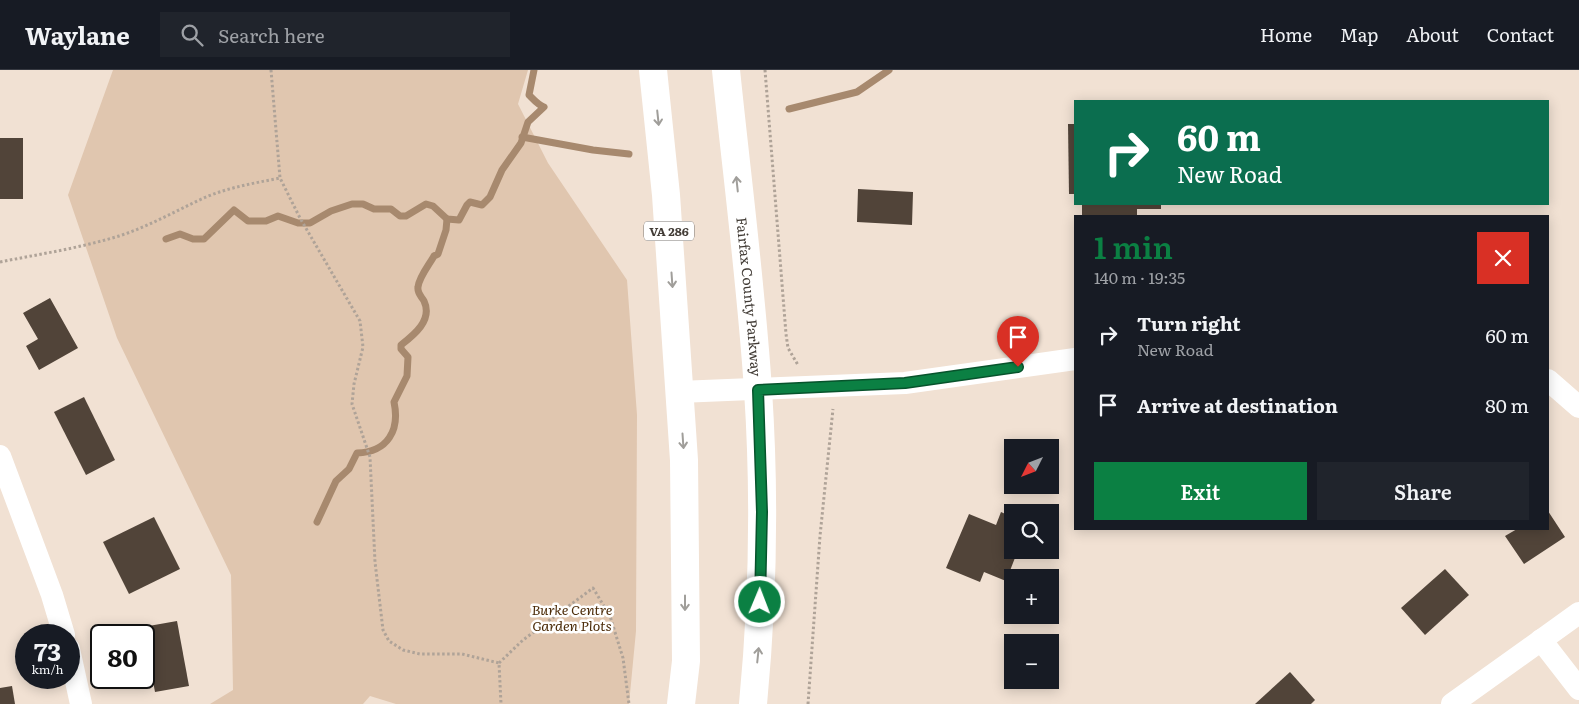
<!DOCTYPE html>
<html lang="en">
<head>
<meta charset="utf-8">
<style>
  body { margin:0; font-family:Literata,serif; background:#20242c; color:#f1f3f6; height:100vh; display:flex; flex-direction:column; font-size:19px; white-space:nowrap }
  * { box-sizing:border-box; margin:0 }
  p { font-size:16px; color:#9ea1a6 }
  .icon { flex:none; width:28px; height:28px; fill:none; stroke:currentColor; stroke-width:2; stroke-linecap:round; stroke-linejoin:round }
  .map { position:relative; flex:1; overflow:hidden }
  .sheet { position:absolute; left:1074px; top:145px; width:475px; height:315px; display:flex; flex-direction:column; background:#171b24; border-radius:0px; box-shadow:0 2px 12px #0003 }
  .sheet>* { flex:none }
  .guide { position:absolute; left:1074px; top:30px; width:475px; height:105px; border-radius:0px; box-shadow:0 2px 12px #0003; background:#0b6e4f; color:#fff; overflow:hidden }
  .needle { width:32px; rotate:228deg }
  .tools { position:absolute; left:1004px; top:369px; display:grid; gap:10px }
  .tools a { display:grid; place-items:center; width:55px; height:55px; border-radius:0px; background:#171b24; box-shadow:0 2px 12px #0003; font-size:25px }
  .speed { position:absolute; left:15px; top:554px; display:flex; gap:10px; font-size:25px; font-weight:700; text-align:center }
  .speed>* { display:grid; place-content:center; width:65px; height:65px; border-radius:50%; background:#171b24; box-shadow:0 2px 12px #0003; line-height:1 }
  .speed small { font-size:12px; font-weight:400 }
  .speed .limit { border:2px solid #111; border-radius:8px; background:#fff; color:#111 }
  .pin { position:absolute; display:grid; place-items:center; width:42px; height:42px; color:#fff; margin:-51px -21px; border-radius:50% 50% 50% 0; rotate:-45deg; box-shadow:0 0 5px #0007 }
  .pin .icon { rotate:45deg }
  .me { position:absolute; width:55px; margin:-28px; rotate:1deg; stroke-linejoin:round; filter:drop-shadow(0 0 4px #0008) }
  .turn { display:flex; align-items:center; gap:18px; height:105px; padding:0 20px; font-size:22px }
  .turn .icon { width:65px; height:65px; stroke-width:2.5 }
  .turn b { display:block; font-size:35px; line-height:42px }
  .round { display:grid; place-items:center; flex:none; width:52px; height:52px; border-radius:0px; background:#20242c }
  .head { display:flex; align-items:center; justify-content:space-between; height:85px; padding:0 20px }
  h1 { font-size:30px; font-weight:600; line-height:38px; color:#0b8043 }
  .primary-button { display:flex; gap:10px; margin-top:auto; padding:10px 20px }
  .primary-button a { flex:1; height:58px; border-radius:0px; background:#0b8043; color:#fff; font-size:20px; font-weight:600; line-height:58px; text-align:center }
  .primary-button a+a { background:#20242c; color:#f1f3f6 }
  ul { padding:0; list-style:none }
  li { display:flex; align-items:center; gap:15px; height:70px; padding:0 20px }
  li div { flex:1 }
  li b { display:block; font-size:19px }
  li em { font-style:normal }
  header { display:flex; align-items:center; gap:30px; box-sizing:border-box; height:70px; padding:0 25px; background:#171b24; border-bottom:1px solid #363941 }
  header strong { font-size:24px }
  nav { display:flex; gap:28px; margin-inline-start:auto; font-size:18px }
  .search { width:350px; height:45px; background:#20242c; display:flex; align-items:center; gap:12px; box-sizing:border-box; padding:0 18px; border-radius:0px; color:#9ea1a6; font-size:19px }
  .map>svg:first-child { display:block }
  .green { fill:#e0c6af }
  .lines { fill:none; stroke-linecap:round; stroke-linejoin:round }
  .stream { stroke:#a7896e; stroke-width:7 }
  .building { fill:#514439 }
  .path { stroke:#afa398; stroke-width:3; stroke-dasharray:2.5 2.5; stroke-linecap:butt }
  .minor { stroke:#fff; stroke-width:22 }
  .trunk { stroke:#fff; stroke-width:28 }
  .oneway { stroke:#a09e9a }
  .route-casing { stroke:#07532c; stroke-width:12 }
  .route { stroke:#0b8043; stroke-width:9 }
  .labels { text-anchor:middle; dominant-baseline:central; stroke-width:5; stroke-linejoin:round; paint-order:stroke }
  .shield { fill:#fff; stroke:#7b7672; stroke-width:1 }
  .shield-label { font-size:12px; font-weight:bold; fill:#423c36 }
  .street-label { font-size:14px; fill:#423c36; stroke:#fff }
  .park-label { font-size:14px; font-style:italic; fill:#4c2c09; stroke:#fff }
</style>
</head>
<body>
<header>
<strong>Waylane</strong>
<div class="search"><svg class="icon" aria-label="search" viewBox="0 0 24 24"><circle cx="10" cy="10" r="6"/><path d="M15 15l6 6"/></svg>Search here</div>
<nav><a>Home</a><a>Map</a><a>About</a><a>Contact</a></nav>
</header>
<div class="map">
<svg width="1579" height="634" viewBox="0 0 1579 634">
  <rect width="100%" height="100%" fill="#f1e1d3"/>
  <!-- green -->
  <polygon class="green" points="113,0 528,0 518,34 548,93 627,210 637,345 636,561 629,634 396,634 370,626 363,634 210,634 233,620 231,505 117,268 68,125"/>
  <g class="lines">
    <!-- stream -->
    <g class="stream">
      <polyline points="789,39 857,22 889,0"/>
      <polyline points="522,67 593,80 629,84"/>
      <path d="M 166,169 L 180,164 L 193,169 L 204,169 L 234,140 L 248,151 L 266,151 L 278,146 L 298,153 L 310,153 L 331,141 L 352,134 L 363,134 L 374,139 L 391,139 L 400,146 L 406,146 L 426,134 L 433,136 L 447,149 L 459,150 L 467,135 L 470,132 L 482,135 L 490,127 L 502,100 L 521,73 L 528,52 L 544,37 C 538,35 533,29 529,25 L 534,0"/>
      <path d="M 317,452 L 336,411 L 349,399 L 357,383 C 388,382 400,360 394,332 L 407,306 L 408,287 L 401,279 L 401,275 C 414,265 433,250 424,231 C 421,226 417,223 418,217 C 419,207 429,195 434,186 L 438,184 L 446,160 L 447,149"/>
    </g>
  </g>
  <!-- building -->
  <g class="building">
    <polygon points="1068,54 1075,54 1075,124 1069,124"/>
    <rect x="0" y="68" width="23" height="61"/>
    <polygon points="858,119 913,122 912,155 857,152"/>
    <polygon points="1082,134 1161,134 1161,139 1137,139 1137,146 1082,146"/>
    <polygon points="50,228 78,278 39,300 26,276 38,269 23,243"/>
    <polygon points="84,327 115,390 86,405 54,342"/>
    <polygon points="1548,441 1565,467 1524,494 1505,466 1517,459 1548,459"/>
    <polygon points="1001,442 1012,447 1012,480 1018,480 1006,511 984,502 980,512 946,498 969,444 996,455"/>
    <polygon points="154,447 180,499 129,524 103,472"/>
    <polygon points="1445,499 1469,525 1425,565 1401,538"/>
    <polygon points="177,551 189,616 155,622 143,557"/>
    <polygon points="1290,602 1315,630 1311,634 1255,634"/>
    <polygon points="12,616 15,634 0,634 0,618"/>
  </g>
  <g class="lines">
    <!-- path -->
    <g class="path">
      <polyline points="271,0 280,108 300,148 360,251 363,277 354,314 352,334 370,387 375,492 383,560 389,571 403,580 420,584 462,584 499,593 501,634"/>
      <polyline points="765,0 786,264 788,278 798,295"/>
      <path d="M 0,192 C 40,184 80,178 119,166 C 150,156 177,140 206,127 C 230,117 255,113 280,108"/>
      <polyline points="499,593 523,570 593,518 610,546 623,588 629,634"/>
      <polyline points="808,634 820,466 833,339"/>
    </g>
    <!-- minor -->
    <g class="minor">
      <polyline points="1548,310 1579,337"/>
      <polyline points="679,322 905,313 1075,289"/>
      <polyline points="0,386 52,525 64,565"/>
      <polyline points="1541,570 1579,619"/>
      <polyline points="69,579 81,634"/>
      <polyline points="1452,634 1579,543"/>
    </g>
    <!-- trunk -->
    <g class="trunk">
      <polyline points="653,0 666,125 684,390 686,591 681,634"/>
      <path id="s1" d="M 726,0 C 737,107 751,213 758,320 C 765,425 763,530 753,634"/>
    </g>
  </g>
  <!-- one-way arrows -->
  <defs><path id="oneway-shaft" d="M-6 0H5M1.5-3L5.5 0L1.5 3" fill="none" stroke-width="1.6" stroke-linecap="round" stroke-linejoin="round" transform="scale(1.25)"/></defs>
  <g class="oneway">
    <use href="#oneway-shaft" transform="translate(658 48) rotate(84)"/>
    <use href="#oneway-shaft" transform="translate(737 114) rotate(-96)"/>
    <use href="#oneway-shaft" transform="translate(672 210) rotate(86)"/>
    <use href="#oneway-shaft" transform="translate(683 371) rotate(86)"/>
    <use href="#oneway-shaft" transform="translate(685 533) rotate(90)"/>
    <use href="#oneway-shaft" transform="translate(758 585) rotate(-84)"/>
  </g>
  <g class="lines">
    <!-- route casing -->
    <g class="route-casing">
      <polyline id="route" points="760,532 762,442 758,320 905,313 1018,297"/>
    </g>
    <!-- route -->
    <use href="#route" class="route"/>
  </g>
  <g class="labels">
    <!-- shield labels -->
    <rect class="shield" x="644" y="151.5" width="50" height="19" rx="4"/>
    <g class="shield-label">
      <text x="669" y="161">VA 286</text>
    </g>
    <!-- street labels -->
    <g class="street-label">
      <text stroke="none"><textPath href="#s1" startOffset="228">Fairfax County Parkway</textPath></text>
    </g>
    <!-- park labels -->
    <g class="park-label">
      <text x="572" y="539">Burke Centre<tspan x="572" dy="16">Garden Plots</tspan></text>
    </g>
  </g>
</svg>
<div class="tools">
<a><svg class="needle" viewBox="-14 -14 28 28"><path d="M0-13l5 13h-10z" fill="#e53935"/><path d="M0 13l5-13h-10z" fill="#9ea1a6"/></svg></a>
<a><svg class="icon" aria-label="search" viewBox="0 0 24 24"><circle cx="10" cy="10" r="6"/><path d="M15 15l6 6"/></svg></a>
<a>+</a>
<a>−</a>
</div>
<div class="speed"><div>73<small>km/h</small></div><div class="limit">80</div></div>
<div class="pin" style="left:1018px;top:297px;background:#d93025"><svg class="icon" aria-label="arrive" viewBox="0 0 24 24"><path d="M6 21V4h12l-3 4 3 4H6"/></svg></div>
<svg class="me" style="left:760px;top:532px" viewBox="-20 -20 40 40"><circle r="17" fill="#0b8043" stroke="#fff" stroke-width="3"/><path d="M0-11L8 9 0 5-8 9z" fill="#fff"/></svg>
<div class="guide">
<div class="turn"><svg class="icon" aria-label="right" viewBox="0 0 24 24"><path d="M7 20v-9h11M14 6l5 5-5 5"/></svg><div><b>60 m</b>New Road</div></div>
</div>
<section class="sheet">
<div class="head"><div><h1>1 min</h1><p>140 m · 19:35</p></div><a class="round" style="background:#d93025;color:#fff"><svg class="icon" aria-label="close" viewBox="0 0 24 24"><path d="M6 6l12 12M18 6L6 18"/></svg></a></div>
<ul>
<li><svg class="icon" aria-label="right" viewBox="0 0 24 24"><path d="M7 20v-9h11M14 6l5 5-5 5"/></svg><div><b>Turn right</b><p>New Road</p></div><em>60 m</em></li>
<li><svg class="icon" aria-label="arrive" viewBox="0 0 24 24"><path d="M6 21V4h12l-3 4 3 4H6"/></svg><div><b>Arrive at destination</b></div><em>80 m</em></li>
</ul>
<div class="primary-button"><a>Exit</a><a>Share</a></div>
</section>
</div>
</body>
</html>
